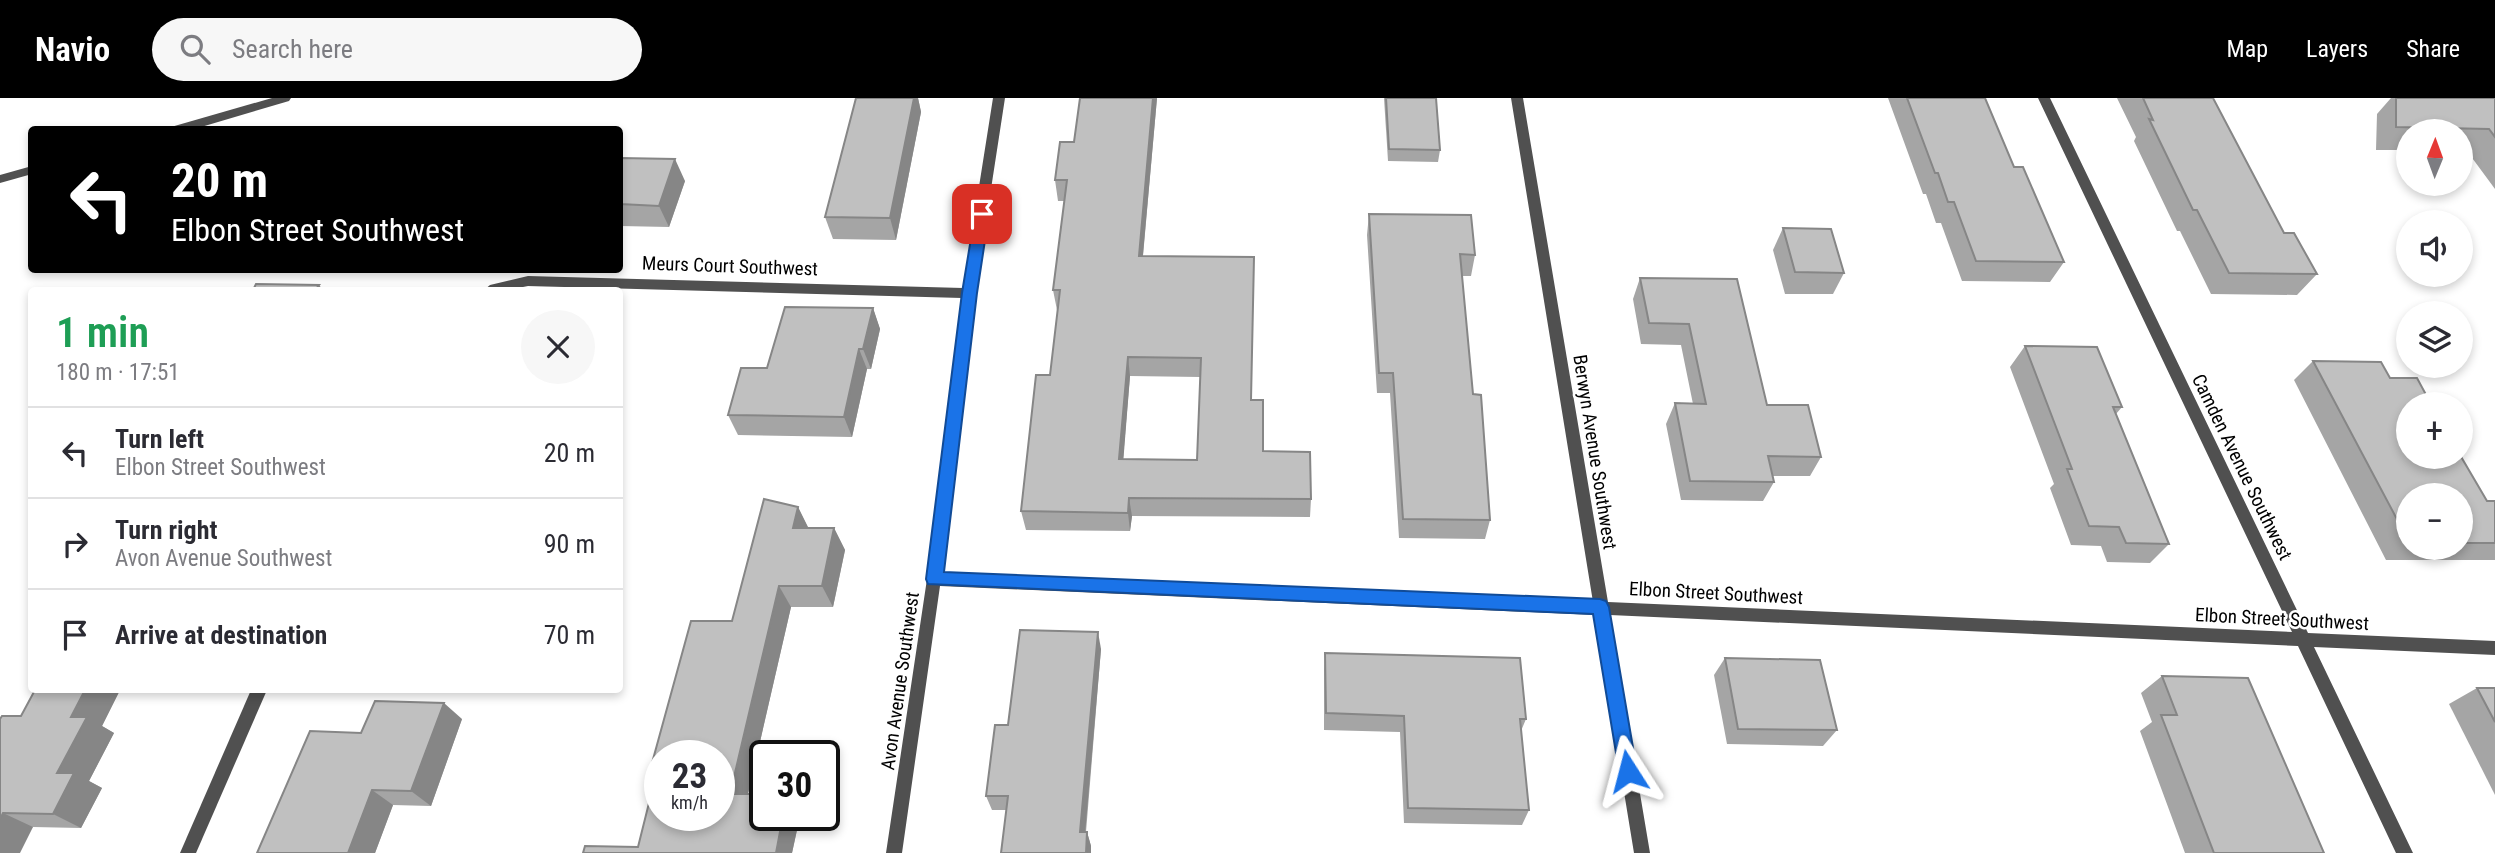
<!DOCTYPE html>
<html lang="en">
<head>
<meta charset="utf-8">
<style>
  body { margin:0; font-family:"Roboto Condensed",sans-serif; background:#f7f7f7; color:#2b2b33; height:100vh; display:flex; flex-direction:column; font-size:26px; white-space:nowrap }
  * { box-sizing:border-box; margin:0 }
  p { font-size:23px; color:#7c7c81 }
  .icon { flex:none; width:38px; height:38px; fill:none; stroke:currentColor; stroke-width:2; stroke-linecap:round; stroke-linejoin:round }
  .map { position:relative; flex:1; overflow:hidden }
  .panel { position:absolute; left:28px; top:189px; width:595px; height:406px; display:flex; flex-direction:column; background:#fff; border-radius:7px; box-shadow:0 4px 10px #0003 }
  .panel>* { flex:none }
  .top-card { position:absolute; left:28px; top:28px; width:595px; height:147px; border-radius:7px; box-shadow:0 4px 10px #0003; background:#000; color:#fff; overflow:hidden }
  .needle { width:46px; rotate:1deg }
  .buttons { position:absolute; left:2396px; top:21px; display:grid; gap:14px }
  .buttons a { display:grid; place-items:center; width:77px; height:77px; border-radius:50%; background:#fff; box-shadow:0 4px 10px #0003; font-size:35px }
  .speed { position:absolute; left:644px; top:642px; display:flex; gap:14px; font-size:35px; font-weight:700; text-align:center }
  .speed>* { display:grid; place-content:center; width:91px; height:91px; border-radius:50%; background:#fff; box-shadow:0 4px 10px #0003; line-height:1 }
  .speed small { font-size:18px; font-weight:400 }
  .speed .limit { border:4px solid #111; border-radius:10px; background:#fff; color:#111 }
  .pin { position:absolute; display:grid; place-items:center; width:60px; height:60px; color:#fff; margin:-30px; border-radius:14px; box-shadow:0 4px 10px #0006 }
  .me { position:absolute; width:77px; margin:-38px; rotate:351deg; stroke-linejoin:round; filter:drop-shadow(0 0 5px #0008) }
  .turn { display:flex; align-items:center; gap:24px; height:147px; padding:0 28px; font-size:32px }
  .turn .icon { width:91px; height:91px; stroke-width:2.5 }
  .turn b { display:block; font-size:49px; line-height:60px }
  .round { display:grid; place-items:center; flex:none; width:74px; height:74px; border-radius:37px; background:#f7f7f7 }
  .headline { display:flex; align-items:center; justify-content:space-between; height:119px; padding:0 28px }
  h1 { font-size:42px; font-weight:600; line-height:52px; color:#1e9e55 }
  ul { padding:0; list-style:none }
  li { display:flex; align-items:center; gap:21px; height:91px; padding:0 28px; border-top:2px solid #e1e1e2 }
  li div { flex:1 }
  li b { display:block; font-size:26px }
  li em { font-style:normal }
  header { display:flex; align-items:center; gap:42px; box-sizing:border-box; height:98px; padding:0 35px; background:#000; color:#fff }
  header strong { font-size:33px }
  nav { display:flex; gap:38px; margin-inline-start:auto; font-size:24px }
  .search { width:490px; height:63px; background:#f7f7f7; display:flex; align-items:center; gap:18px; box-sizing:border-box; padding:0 24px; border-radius:38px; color:#7c7c81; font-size:26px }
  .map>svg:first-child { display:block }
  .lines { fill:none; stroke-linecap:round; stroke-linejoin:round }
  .street { fill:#505050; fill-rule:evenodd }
  .wall { fill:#a5a5a5; fill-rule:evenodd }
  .shaded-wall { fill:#868686 }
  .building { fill:#c0c0c0; stroke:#868686; stroke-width:2; fill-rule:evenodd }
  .route { fill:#1a73e8; stroke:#114b97; stroke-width:2 }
  .labels { text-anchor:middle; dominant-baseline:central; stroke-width:5; stroke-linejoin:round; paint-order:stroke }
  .street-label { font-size:19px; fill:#000; stroke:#fff }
</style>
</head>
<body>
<header>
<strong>Navio</strong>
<div class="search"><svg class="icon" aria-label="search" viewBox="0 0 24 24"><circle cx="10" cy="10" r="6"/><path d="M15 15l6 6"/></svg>Search here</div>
<nav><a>Map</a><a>Layers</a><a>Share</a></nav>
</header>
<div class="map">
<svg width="2495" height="755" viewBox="0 0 2495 755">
  <rect width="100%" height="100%" fill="#fff"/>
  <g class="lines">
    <!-- street -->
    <g class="street">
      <polygon points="272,0 291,0 289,3 191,32 169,32 171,29"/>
      <polygon points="993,0 1005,0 975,195 942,475 1593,504 1511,0 1523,0 1608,504 2292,534 2038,0 2050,0 2308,535 2495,543 2495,557 2314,549 2413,755 2396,755 2298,548 1610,517 1650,755 1634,755 1595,517 940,488 902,755 886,755 927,481 962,200 528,188 508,192 484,192 490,187 528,178 963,190"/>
      <polygon points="32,68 32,76 0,85 0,77"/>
      <polygon points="251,592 267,592 196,755 180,755"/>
    </g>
  </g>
  <!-- wall -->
  <g class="wall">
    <polygon points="856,0 918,0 921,14 896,142 833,141 825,119"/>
    <path d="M 1157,0 L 1143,158 L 1252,302 L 1263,353 L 1311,401 L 1310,419 L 1132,418 L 1130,433 L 1026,432 L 1021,413 L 1050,277 L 1058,212 L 1057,212 L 1053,192 L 1064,103 L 1058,103 L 1055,82 L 1074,44 ZM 1130,278 L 1200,279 L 1197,362 L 1123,361 Z"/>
    <polygon points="1384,0 1436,0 1440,52 1438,64 1388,63"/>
    <polygon points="1888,0 1985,0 2014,69 2064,164 2050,184 1962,183 1941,125 1936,125 1926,96 1923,96"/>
    <polygon points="2117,0 2213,0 2284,135 2317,176 2297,197 2211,196 2180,133 2177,133 2134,43 2136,39"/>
    <polygon points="2391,0 2495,0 2495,91 2467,53 2460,53 2460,33 2408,33 2408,52 2376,52 2377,16"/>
    <polygon points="620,60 685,83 669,129 620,128"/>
    <polygon points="1369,116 1475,157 1471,178 1462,178 1473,296 1490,422 1485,441 1399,440 1390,295 1377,295 1367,137"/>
    <polygon points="1783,130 1844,175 1833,196 1785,196 1773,152"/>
    <polygon points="1640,180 1737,181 1767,307 1821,359 1810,378 1773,378 1774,384 1763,403 1681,402 1666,326 1675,305 1693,306 1681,247 1641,246 1633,201"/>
    <polygon points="873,210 880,231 871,271 867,271 852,339 738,337 728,317 767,270"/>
    <polygon points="2025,248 2122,309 2116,316 2169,446 2150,465 2107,464 2101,448 2071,447 2050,390 2054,386 2010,269"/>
    <path d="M 2313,263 L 2390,280 L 2487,403 L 2495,403 L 2495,462 L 2386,462 L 2294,282 ZM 2408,397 L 2460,397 L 2460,450 L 2408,450 Z"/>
    <polygon points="798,409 808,430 834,430 845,452 833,509 791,509 748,696 765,718 800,718 792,755 583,755 638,749 658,671 652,665"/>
    <polygon points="1101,551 1086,734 1087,734 1091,748 1091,755 1001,755 1007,712 992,712 986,698 1008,627"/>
    <polygon points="1325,555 1526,621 1521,633 1529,712 1522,727 1404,725 1400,634 1324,632 1324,572"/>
    <polygon points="1725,560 1837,632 1823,648 1727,646 1714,577"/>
    <polygon points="2162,578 2324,755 2185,755 2140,633 2152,624 2141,595"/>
    <polygon points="2477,590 2495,590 2495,697 2449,606"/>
    <polygon points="35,592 120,592 102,628 114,635 89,683 102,690 81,730 33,729 0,755 0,621 21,618"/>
    <polygon points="462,621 431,708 393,707 375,755 361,635"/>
  </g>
  <!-- shaded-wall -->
  <g class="shaded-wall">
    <polygon points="911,0 918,0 921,14 896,142 890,120"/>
    <polygon points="1153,0 1157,0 1141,178 1139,158"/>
    <polygon points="675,61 685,83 669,129 659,108"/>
    <polygon points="319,187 323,192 315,192"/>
    <polygon points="873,210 880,231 871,271 863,251"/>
    <polygon points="859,251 867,271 852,339 844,319"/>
    <polygon points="1128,259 1130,278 1122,379 1119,361"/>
    <polygon points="1129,400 1132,418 1130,433 1128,415"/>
    <polygon points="798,409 809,431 793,430"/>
    <polygon points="834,430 845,452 833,509 822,488"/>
    <polygon points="779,488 791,509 744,713 730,696"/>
    <polygon points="1098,534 1101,551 1084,748 1080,734"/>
    <polygon points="85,592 120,592 102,628 114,635 89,683 102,690 81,730 53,716 57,675 71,619"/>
    <polygon points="444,605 462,621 431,708 411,693"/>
    <polygon points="372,692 393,707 375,755 348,755"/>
    <polygon points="3,715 33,729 20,755 0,755 0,721"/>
    <polygon points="783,718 800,718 792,755 776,755"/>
    <polygon points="1087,734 1091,748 1091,755 1086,755"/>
  </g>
  <!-- building -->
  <g class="building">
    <polygon points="856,0 914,0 890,120 825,119"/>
    <path d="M 1080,0 L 1153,0 L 1139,158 L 1254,159 L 1251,302 L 1263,302 L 1263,353 L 1310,354 L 1311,401 L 1129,400 L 1128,415 L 1021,413 L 1036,277 L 1050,277 L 1060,192 L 1053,192 L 1067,82 L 1055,82 L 1060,44 L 1074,44 ZM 1128,259 L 1201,260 L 1197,362 L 1119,361 Z"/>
    <polygon points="1386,0 1436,0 1440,52 1389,51"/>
    <polygon points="1907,0 1985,0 2014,69 2023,69 2064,164 1976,163 1954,104 1948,104 1938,75 1935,75"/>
    <polygon points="2143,0 2213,0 2284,135 2294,135 2317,176 2229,175 2197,112 2193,112 2149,21 2153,22"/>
    <polygon points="2396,0 2495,0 2495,39 2489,31 2396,29"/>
    <polygon points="620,60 675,61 659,108 620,106"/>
    <polygon points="1369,116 1471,117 1475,157 1460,156 1473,296 1481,297 1490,422 1403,421 1393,275 1379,275"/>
    <polygon points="1783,130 1831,131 1844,175 1795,174"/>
    <polygon points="1640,180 1737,181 1767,307 1808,307 1821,359 1768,358 1774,384 1690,383 1675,305 1706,306 1689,226 1649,225"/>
    <polygon points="256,186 319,187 315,192 253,192"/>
    <polygon points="785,209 873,210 863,251 859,251 844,319 728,317 741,270 767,270"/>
    <polygon points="2025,248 2097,249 2122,309 2113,309 2169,446 2126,445 2119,429 2089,428 2067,371 2072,371"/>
    <polygon points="2313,263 2381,264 2390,280 2417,280 2431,306 2408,306 2408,359 2460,359 2460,357 2487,403 2495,403 2495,445 2460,445 2460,397 2408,397 2408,442"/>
    <path d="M 764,401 L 798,409 L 793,430 L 834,430 L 822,488 L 779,488 L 730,696 L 765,696 L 765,718 L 783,718 L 776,755 L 583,755 L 585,748 L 638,749 L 659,665 L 652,665 L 691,523 L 732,523 ZM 660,658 L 719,658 L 719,718 L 660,718 Z"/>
    <polygon points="1020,532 1098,534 1080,734 1087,734 1086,755 1001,755 1008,698 986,698 995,627 1008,627"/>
    <polygon points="1325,555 1520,560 1526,621 1520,621 1529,712 1408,710 1404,618 1326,615"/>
    <polygon points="1725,560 1820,562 1837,632 1738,631"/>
    <polygon points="2162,578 2248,580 2324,755 2214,755 2161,617 2177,617"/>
    <polygon points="2477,590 2495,590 2495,624"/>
    <polygon points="35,592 85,592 71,619 87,619 57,675 74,675 53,716 3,715 0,721 0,621 2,618 21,618"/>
    <polygon points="375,603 444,605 411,693 372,692 348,755 257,755 310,633 361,635"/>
  </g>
  <!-- route -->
  <polygon class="route" points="982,110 989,116 977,195 944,474 1600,501 1606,503 1609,509 1637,673 1634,679 1628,682 1621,679 1619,673 1593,516 928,486 926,481 962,195 975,116"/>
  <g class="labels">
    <!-- street labels -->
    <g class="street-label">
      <text transform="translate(730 168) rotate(2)">Meurs Court Southwest</text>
      <text transform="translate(1595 354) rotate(81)">Berwyn Avenue Southwest</text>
      <text transform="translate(2242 369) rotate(64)">Camden Avenue Southwest</text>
      <text transform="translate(1716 495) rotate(3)">Elbon Street Southwest</text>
      <text transform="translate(2282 521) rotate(3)">Elbon Street Southwest</text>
      <text transform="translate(900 583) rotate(-82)">Avon Avenue Southwest</text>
    </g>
  </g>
</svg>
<div class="buttons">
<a><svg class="needle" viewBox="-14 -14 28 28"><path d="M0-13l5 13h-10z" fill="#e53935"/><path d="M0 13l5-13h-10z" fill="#7c7c81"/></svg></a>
<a><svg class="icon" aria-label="sound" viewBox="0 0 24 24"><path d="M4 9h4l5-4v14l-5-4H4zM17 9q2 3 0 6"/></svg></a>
<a><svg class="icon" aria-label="layers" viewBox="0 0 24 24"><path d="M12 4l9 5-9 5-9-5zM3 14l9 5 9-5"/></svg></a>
<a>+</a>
<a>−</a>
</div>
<div class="speed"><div>23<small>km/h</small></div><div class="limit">30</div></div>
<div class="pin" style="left:982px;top:116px;background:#d93025"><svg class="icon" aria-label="arrive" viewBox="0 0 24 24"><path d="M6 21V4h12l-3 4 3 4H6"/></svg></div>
<svg class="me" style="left:1628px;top:673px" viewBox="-20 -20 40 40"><path d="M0-17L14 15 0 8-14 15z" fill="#1a73e8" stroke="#fff" stroke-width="4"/></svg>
<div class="top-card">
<div class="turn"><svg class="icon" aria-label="left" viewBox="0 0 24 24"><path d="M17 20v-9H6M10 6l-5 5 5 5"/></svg><div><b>20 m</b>Elbon Street Southwest</div></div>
</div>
<section class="panel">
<div class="headline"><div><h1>1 min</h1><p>180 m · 17:51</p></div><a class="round"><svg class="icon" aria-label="close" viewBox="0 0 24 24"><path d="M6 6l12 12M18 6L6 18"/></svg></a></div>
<ul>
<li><svg class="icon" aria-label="left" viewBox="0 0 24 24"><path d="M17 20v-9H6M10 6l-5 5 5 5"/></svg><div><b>Turn left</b><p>Elbon Street Southwest</p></div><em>20 m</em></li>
<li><svg class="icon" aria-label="right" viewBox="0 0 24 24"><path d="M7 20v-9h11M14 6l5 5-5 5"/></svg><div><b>Turn right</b><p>Avon Avenue Southwest</p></div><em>90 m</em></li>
<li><svg class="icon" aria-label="arrive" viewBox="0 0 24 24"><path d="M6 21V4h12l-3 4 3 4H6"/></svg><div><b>Arrive at destination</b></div><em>70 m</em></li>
</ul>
</section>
</div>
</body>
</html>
